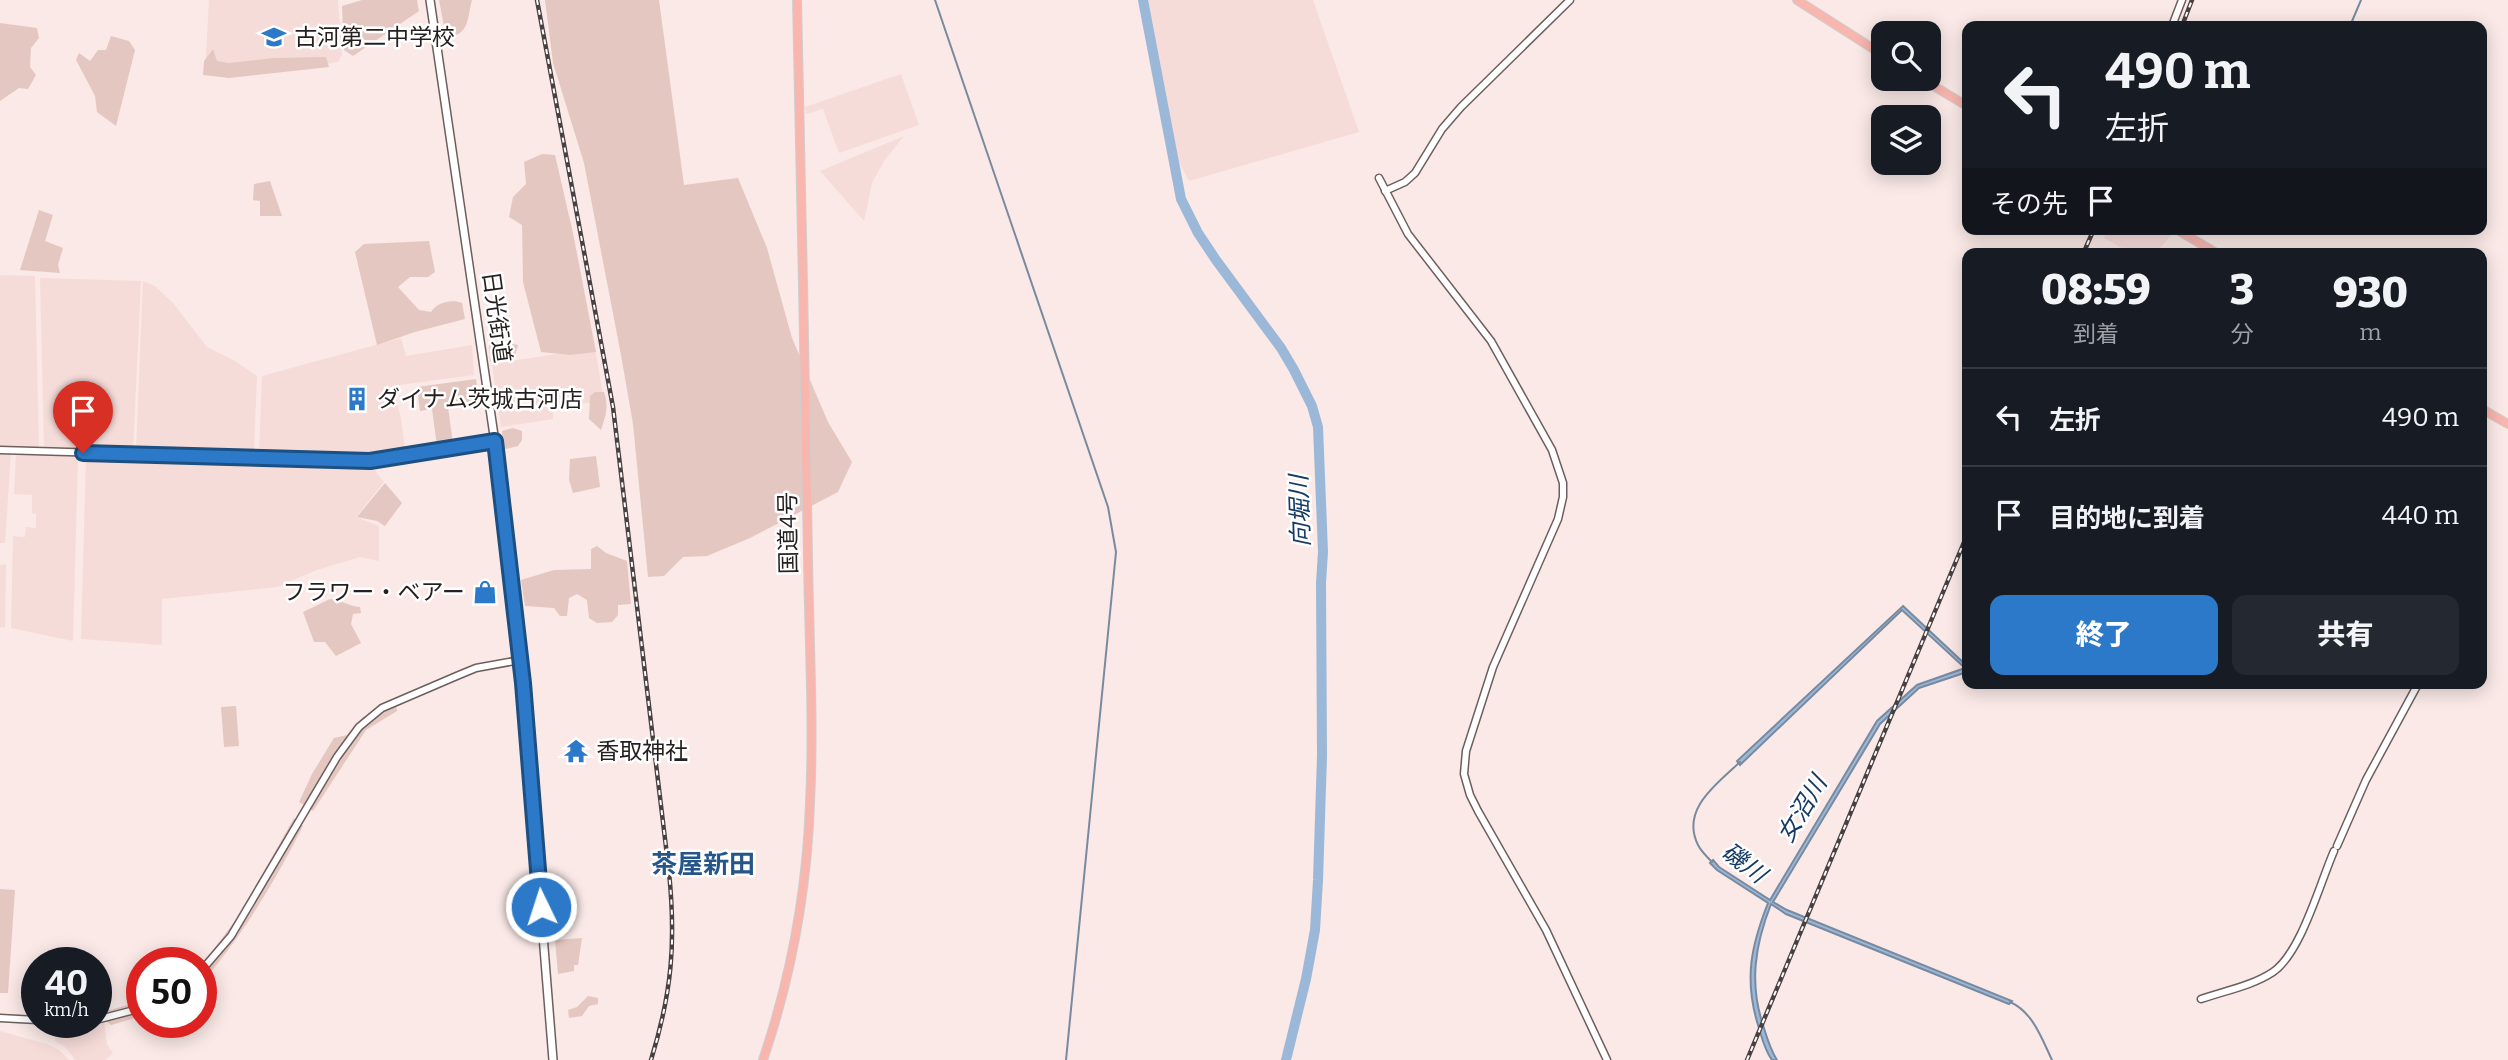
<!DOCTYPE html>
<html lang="ja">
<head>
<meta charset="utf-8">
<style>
  body { margin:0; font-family:Bitter,"Noto Sans JP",serif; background:#242831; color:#f1f3f6; height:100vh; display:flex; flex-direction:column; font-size:26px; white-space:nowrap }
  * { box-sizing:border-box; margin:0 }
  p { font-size:23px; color:#9ea1a6 }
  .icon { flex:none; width:38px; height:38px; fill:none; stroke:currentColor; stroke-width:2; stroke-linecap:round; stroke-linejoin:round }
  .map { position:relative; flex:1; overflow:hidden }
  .sheet { position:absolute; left:1962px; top:248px; width:525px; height:441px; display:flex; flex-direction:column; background:#171b24; border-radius:14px; box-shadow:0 4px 18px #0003 }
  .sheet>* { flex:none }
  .hud { position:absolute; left:1962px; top:21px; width:525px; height:214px; border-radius:14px; box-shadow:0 4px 18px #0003; background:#171b24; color:#f1f3f6; overflow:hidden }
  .controls { position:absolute; left:1871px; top:21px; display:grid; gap:14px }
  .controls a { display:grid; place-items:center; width:70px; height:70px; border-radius:14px; background:#171b24; box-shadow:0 4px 18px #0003; font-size:35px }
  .speed { position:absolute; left:21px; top:947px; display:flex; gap:14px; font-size:35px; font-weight:700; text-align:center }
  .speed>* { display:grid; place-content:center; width:91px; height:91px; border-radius:50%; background:#171b24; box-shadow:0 4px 18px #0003; line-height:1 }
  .speed small { font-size:18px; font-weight:400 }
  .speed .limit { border:10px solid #d22; background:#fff; color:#111 }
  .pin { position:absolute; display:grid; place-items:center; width:60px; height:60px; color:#fff; margin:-72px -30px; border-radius:50% 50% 50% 0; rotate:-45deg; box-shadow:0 0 7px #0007 }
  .pin .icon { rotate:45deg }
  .me { position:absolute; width:77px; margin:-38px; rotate:356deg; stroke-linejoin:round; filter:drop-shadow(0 0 5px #0008) }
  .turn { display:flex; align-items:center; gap:24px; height:147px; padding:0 28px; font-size:32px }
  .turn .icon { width:91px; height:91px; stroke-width:2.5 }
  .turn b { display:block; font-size:49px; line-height:60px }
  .then { display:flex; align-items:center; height:66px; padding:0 28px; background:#0003; gap:14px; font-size:26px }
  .eta { display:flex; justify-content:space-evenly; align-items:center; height:119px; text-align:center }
  .eta b { font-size:42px; font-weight:800; line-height:49px }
  .button { display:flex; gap:14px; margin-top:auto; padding:14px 28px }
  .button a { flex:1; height:80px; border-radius:14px; background:#2b79c8; color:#fff; font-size:28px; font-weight:800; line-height:80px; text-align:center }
  .button a+a { background:#242831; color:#f1f3f6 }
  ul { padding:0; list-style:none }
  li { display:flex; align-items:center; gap:21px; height:98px; padding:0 28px; border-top:2px solid #363941 }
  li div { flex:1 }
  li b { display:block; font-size:26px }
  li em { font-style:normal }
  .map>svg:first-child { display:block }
  .built { fill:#f6dcd9 }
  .green { fill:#e5c7c2 }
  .water { fill:#9cb8d8; stroke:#788aa0; stroke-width:2 }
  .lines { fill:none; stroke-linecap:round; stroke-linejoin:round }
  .stream { stroke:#788aa0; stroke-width:2 }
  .river { stroke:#9cb8d8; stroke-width:10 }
  .tertiary-casing { stroke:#6d5f5d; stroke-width:9 }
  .secondary-casing { stroke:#6d5f5d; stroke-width:10 }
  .trunk-casing { stroke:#cfcece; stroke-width:10 }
  .tertiary { stroke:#fff; stroke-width:6 }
  .secondary { stroke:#fff; stroke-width:7 }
  .trunk { stroke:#f8b6ae; stroke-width:8 }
  .rail-casing { stroke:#494141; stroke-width:4.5 }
  .rail { stroke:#fff; stroke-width:2; stroke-dasharray:5; stroke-linecap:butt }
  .route-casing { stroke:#1c4f82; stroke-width:18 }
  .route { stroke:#2b79c8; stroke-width:12 }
  .labels { text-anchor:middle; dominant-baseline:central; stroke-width:5; stroke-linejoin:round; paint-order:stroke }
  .poi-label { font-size:23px; fill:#251f1f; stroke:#fff; text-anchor:start }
  .street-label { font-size:23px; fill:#251f1f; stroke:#fff }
  .water-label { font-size:24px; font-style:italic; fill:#133b65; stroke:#fff }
  .quarter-label { font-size:26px; font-weight:bold; fill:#255589; stroke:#fff }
</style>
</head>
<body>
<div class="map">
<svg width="2508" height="1060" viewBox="0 0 2508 1060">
  <rect width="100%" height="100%" fill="#fae9e6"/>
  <!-- built -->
  <g class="built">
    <polygon points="209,0 338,0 342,55 338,62 304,68 205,73"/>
    <polygon points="1146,0 1313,0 1359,132 1189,181 1179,162 1167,122"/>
    <polygon points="901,74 919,125 839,153 823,109 806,114 805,107"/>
    <polygon points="904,136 884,161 872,183 864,221 820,171"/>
    <polygon points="2108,229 2164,229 2172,234 2155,254 2133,254 2104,238"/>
    <polygon points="0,275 35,276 39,449 0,447"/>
    <polygon points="40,278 141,281 133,451 44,448"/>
    <polygon points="143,281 155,286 173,303 207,347 235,361 257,376 254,452 136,451"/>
    <polygon points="401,338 406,356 472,345 474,375 392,386 401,418 405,449 368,458 259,453 262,376"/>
    <polygon points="595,348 604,401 553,407 553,419 501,427 492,364"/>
    <polygon points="0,452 11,453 5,543 0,543"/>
    <polygon points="16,453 78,456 73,641 11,628 13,536 25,537 26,527 36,528 36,514 32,513 32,495 14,494"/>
    <polygon points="86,457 369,463 384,482 356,517 379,526 379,561 360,557 317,570 277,587 162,599 162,645 81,639"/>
    <polygon points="6,564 5,628 0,627 0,565"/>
    <polygon points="104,1020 107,1044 113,1053 105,1060 75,1060 65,1047 55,1041 56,1023"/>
    <polygon points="0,1031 47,1044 59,1050 69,1060 0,1060"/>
  </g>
  <!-- green -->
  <g class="green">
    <polygon points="362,0 417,0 419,11 353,56 344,50 342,6"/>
    <path d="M 439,0 L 472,0 C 467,18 470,36 446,37 Z"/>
    <polygon points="545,0 659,0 684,185 738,178 767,248 792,338 828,422 852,462 838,492 750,538 707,556 683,557 664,576 648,577 633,424 621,355 584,163 553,63"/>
    <polygon points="0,23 37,28 39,38 31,48 30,67 36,75 28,89 19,88 0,101"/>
    <polygon points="111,36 129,41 135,50 116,126 97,112 95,96 76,60 79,53 90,61 98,50 106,50"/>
    <polygon points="213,49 217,61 229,63 274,58 326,57 329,67 229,78 203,75 204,61"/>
    <polygon points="542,154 555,155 573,233 596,352 570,355 541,352 523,282 522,225 509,217 513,197 526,184 524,162"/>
    <polygon points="270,181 282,216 260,216 260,201 253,200 254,184"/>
    <polygon points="39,210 53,215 45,241 63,248 58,265 60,273 20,270"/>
    <path d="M 429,241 L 435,272 L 428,277 L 410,277 L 398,287 L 419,310 L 431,312 C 437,302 452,299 462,303 L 465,319 L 415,332 L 377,345 L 355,252 L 364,244 Z"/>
    <polygon points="489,342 503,342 518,345 514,360 494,363 490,361"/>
    <polygon points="476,379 479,403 448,407 453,444 437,446 432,409 420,411 417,387"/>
    <path d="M 595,392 L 604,392 C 609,407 606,415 601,430 L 589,419 L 590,396 Z"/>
    <polygon points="513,428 522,431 522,440 518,446 506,449 503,447 502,431"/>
    <polygon points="596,456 600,487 573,493 569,480 570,459"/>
    <polygon points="385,483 402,503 385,526 377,521 357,517"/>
    <polygon points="597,546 606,553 627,561 631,604 618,605 618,615 612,622 597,623 589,618 587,600 577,594 569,598 567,616 560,616 554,608 525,606 521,580 554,570 591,569 591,549"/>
    <path d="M 330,599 C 342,600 348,606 360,607 L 361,613 L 353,614 L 351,624 L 361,643 L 336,656 L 325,642 L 314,642 L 303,612 Z"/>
    <polygon points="396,705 397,711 366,730 313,811 299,802 312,774 334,738 347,735 363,717"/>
    <polygon points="236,706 239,746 224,747 221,707"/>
    <path d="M 294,818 L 303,826 C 278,876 239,942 201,983 L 201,963 L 207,958 L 238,917 Z"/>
    <polygon points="0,889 15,890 8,993 0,993"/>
    <polygon points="582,938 578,965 574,965 574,971 558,974 555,940"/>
    <polygon points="588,996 598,998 598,1004 589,1006 582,1016 569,1018 568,1010 577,1007"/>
    <polygon points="142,1001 142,1016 111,1025 101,1017 96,1018 96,1014"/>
  </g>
  <!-- water -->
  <path class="water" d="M 1903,606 L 1967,666 L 1967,672 L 1919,688 L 1880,724 L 1773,902 L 1787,910 L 2012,1001 L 2009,1004 L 1786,914 L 1771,904 C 1755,945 1749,983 1763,1025 C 1767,1038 1770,1049 1777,1060 L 1772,1060 C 1764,1049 1762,1037 1758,1025 C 1744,979 1751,946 1768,903 L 1717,870 L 1710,863 L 1713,860 L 1719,867 L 1770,900 L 1877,721 L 1917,685 L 1965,668 L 1902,610 L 1740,765 L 1737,761 Z"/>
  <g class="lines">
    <!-- stream -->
    <g class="stream">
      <polyline points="935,0 1108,507 1116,552 1066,1060"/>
      <polyline points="2350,26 2361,0"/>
      <path d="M 1712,862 C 1707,857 1701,851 1698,845 C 1680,809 1718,783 1740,762"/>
      <path d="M 2010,1002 C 2033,1012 2042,1039 2052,1060"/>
    </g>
    <!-- river -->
    <polyline class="river" points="1143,0 1181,199 1198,233 1216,260 1281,348 1294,370 1312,406 1318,427 1323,552 1321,583 1322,756 1318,880 1315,930 1306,979 1286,1060"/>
    <!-- tertiary casing -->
    <g class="tertiary-casing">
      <g id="tertiary">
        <polyline points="2172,26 2182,0"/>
        <polyline points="1379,178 1408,234 1491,341 1552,450 1563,483 1563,497 1558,519 1493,667 1466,751 1464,774 1470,795 1478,811 1546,930 1607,1060"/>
        <polyline points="1385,191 1405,182 1415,173 1442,129 1461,107 1570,0"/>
        <polyline points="0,450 370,461 495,441"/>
        <polyline points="2337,846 2366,780 2418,684"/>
        <polyline points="201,971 231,936 337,757 359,727 382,708 459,675 476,668 520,660"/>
        <path d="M 2201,999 C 2224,991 2252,986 2273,972 C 2301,953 2320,883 2334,851"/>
        <polyline points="0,1018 37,1020"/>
        <polyline points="96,1020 142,1008"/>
      </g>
    </g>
    <!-- secondary casing -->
    <g class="secondary-casing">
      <polyline id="secondary" points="430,0 497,456 525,710 553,1060"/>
    </g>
    <!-- trunk casing -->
    <g class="trunk-casing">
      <g id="trunk">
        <polyline points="1797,0 1883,55"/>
        <polyline points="1922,79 1967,106"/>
        <polyline points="2176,229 2218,254"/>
        <polyline points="2482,409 2508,424"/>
        <path d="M 763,1060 C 791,977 807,890 810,803 C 814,721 809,639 808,557 C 806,371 800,186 797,0"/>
      </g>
    </g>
    <!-- tertiary -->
    <use href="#tertiary" class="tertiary"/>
    <!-- secondary -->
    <use href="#secondary" class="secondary"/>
    <!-- trunk -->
    <use href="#trunk" class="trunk"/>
    <!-- rail casing -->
    <g class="rail-casing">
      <g id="rail">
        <path d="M 537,0 L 613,407 L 669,872 C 676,942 672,992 651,1060"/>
        <polyline points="2182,26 2192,0"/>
        <polyline points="2083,254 2094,229"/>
        <polyline points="1747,1060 1967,535"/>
      </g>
    </g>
    <!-- rail -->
    <use href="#rail" class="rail"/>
  </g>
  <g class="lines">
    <!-- route casing -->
    <g class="route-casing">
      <polyline id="route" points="83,453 370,461 495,441 523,683 541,907"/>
    </g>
    <!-- route -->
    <use href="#route" class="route"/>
  </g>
  <!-- icons -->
  <defs>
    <g id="school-bare" transform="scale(1.89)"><path d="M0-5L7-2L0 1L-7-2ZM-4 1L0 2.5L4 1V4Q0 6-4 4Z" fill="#2b79c8" stroke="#fff" stroke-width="2.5" paint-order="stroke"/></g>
    <g id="building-bare" transform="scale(1.89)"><path d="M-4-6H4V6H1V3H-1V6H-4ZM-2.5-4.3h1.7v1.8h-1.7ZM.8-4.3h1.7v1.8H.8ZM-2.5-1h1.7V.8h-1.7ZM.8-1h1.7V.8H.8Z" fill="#2b79c8" stroke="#fff" stroke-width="2.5" paint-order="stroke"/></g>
    <g id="shop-bare" transform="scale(1.89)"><path d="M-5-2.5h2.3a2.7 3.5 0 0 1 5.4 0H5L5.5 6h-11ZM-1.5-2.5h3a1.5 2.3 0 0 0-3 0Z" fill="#2b79c8" stroke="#fff" stroke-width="2.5" paint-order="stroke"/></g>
    <g id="temple-bare" transform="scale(1.89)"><path d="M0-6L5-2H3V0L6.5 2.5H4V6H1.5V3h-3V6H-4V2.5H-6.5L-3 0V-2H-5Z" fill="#2b79c8" stroke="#fff" stroke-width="2.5" paint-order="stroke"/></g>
  </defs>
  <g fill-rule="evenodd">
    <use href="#school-bare" x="274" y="37"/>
    <use href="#building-bare" x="357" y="399"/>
    <use href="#shop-bare" x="485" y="592"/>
    <use href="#temple-bare" x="576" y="751"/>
  </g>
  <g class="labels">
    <!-- poi labels -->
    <g class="poi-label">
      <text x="294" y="37">古河第二中学校</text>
      <text x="377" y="399">ダイナム茨城古河店</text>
      <text x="465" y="592" text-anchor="end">フラワー・ベアー</text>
      <text x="596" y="751">香取神社</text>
    </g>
    <!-- street labels -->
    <g class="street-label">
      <text transform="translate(497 317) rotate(82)">日光街道</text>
      <text transform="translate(788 533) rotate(-91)">国道4号</text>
    </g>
    <!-- water labels -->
    <g class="water-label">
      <text transform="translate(1300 511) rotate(-92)">向堀川</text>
      <text transform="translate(1802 809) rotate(-59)">女沼川</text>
      <text transform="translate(1744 863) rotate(37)">磯川</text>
    </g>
    <!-- quarter labels -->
    <g class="quarter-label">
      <text x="703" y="864">茶屋新田</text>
    </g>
  </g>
</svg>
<div class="controls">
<a><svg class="icon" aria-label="search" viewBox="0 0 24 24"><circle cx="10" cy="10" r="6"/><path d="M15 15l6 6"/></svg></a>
<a><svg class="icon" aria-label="layers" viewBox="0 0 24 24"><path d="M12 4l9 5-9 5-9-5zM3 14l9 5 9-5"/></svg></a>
</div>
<div class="speed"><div>40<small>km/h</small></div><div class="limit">50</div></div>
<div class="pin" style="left:83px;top:453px;background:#d93025"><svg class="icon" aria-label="arrive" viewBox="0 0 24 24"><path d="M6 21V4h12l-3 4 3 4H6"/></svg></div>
<svg class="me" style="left:541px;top:907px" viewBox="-20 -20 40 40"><circle r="17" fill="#2b79c8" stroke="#fff" stroke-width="3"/><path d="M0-11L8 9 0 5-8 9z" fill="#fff"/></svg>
<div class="hud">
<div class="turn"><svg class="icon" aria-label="left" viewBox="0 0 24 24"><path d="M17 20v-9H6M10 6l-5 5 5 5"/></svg><div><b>490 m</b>左折</div></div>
<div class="then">その先<svg class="icon" aria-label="arrive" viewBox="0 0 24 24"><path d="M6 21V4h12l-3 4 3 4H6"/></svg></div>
</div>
<section class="sheet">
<div class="eta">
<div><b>08:59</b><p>到着</p></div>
<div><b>3</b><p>分</p></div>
<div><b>930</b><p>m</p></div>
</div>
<ul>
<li><svg class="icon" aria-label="left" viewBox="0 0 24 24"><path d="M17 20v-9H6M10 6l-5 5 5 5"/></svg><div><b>左折</b></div><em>490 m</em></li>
<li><svg class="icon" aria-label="arrive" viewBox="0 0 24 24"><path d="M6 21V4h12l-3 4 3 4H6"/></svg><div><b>目的地に到着</b></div><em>440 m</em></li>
</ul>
<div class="button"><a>終了</a><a>共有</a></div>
</section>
</div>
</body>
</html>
